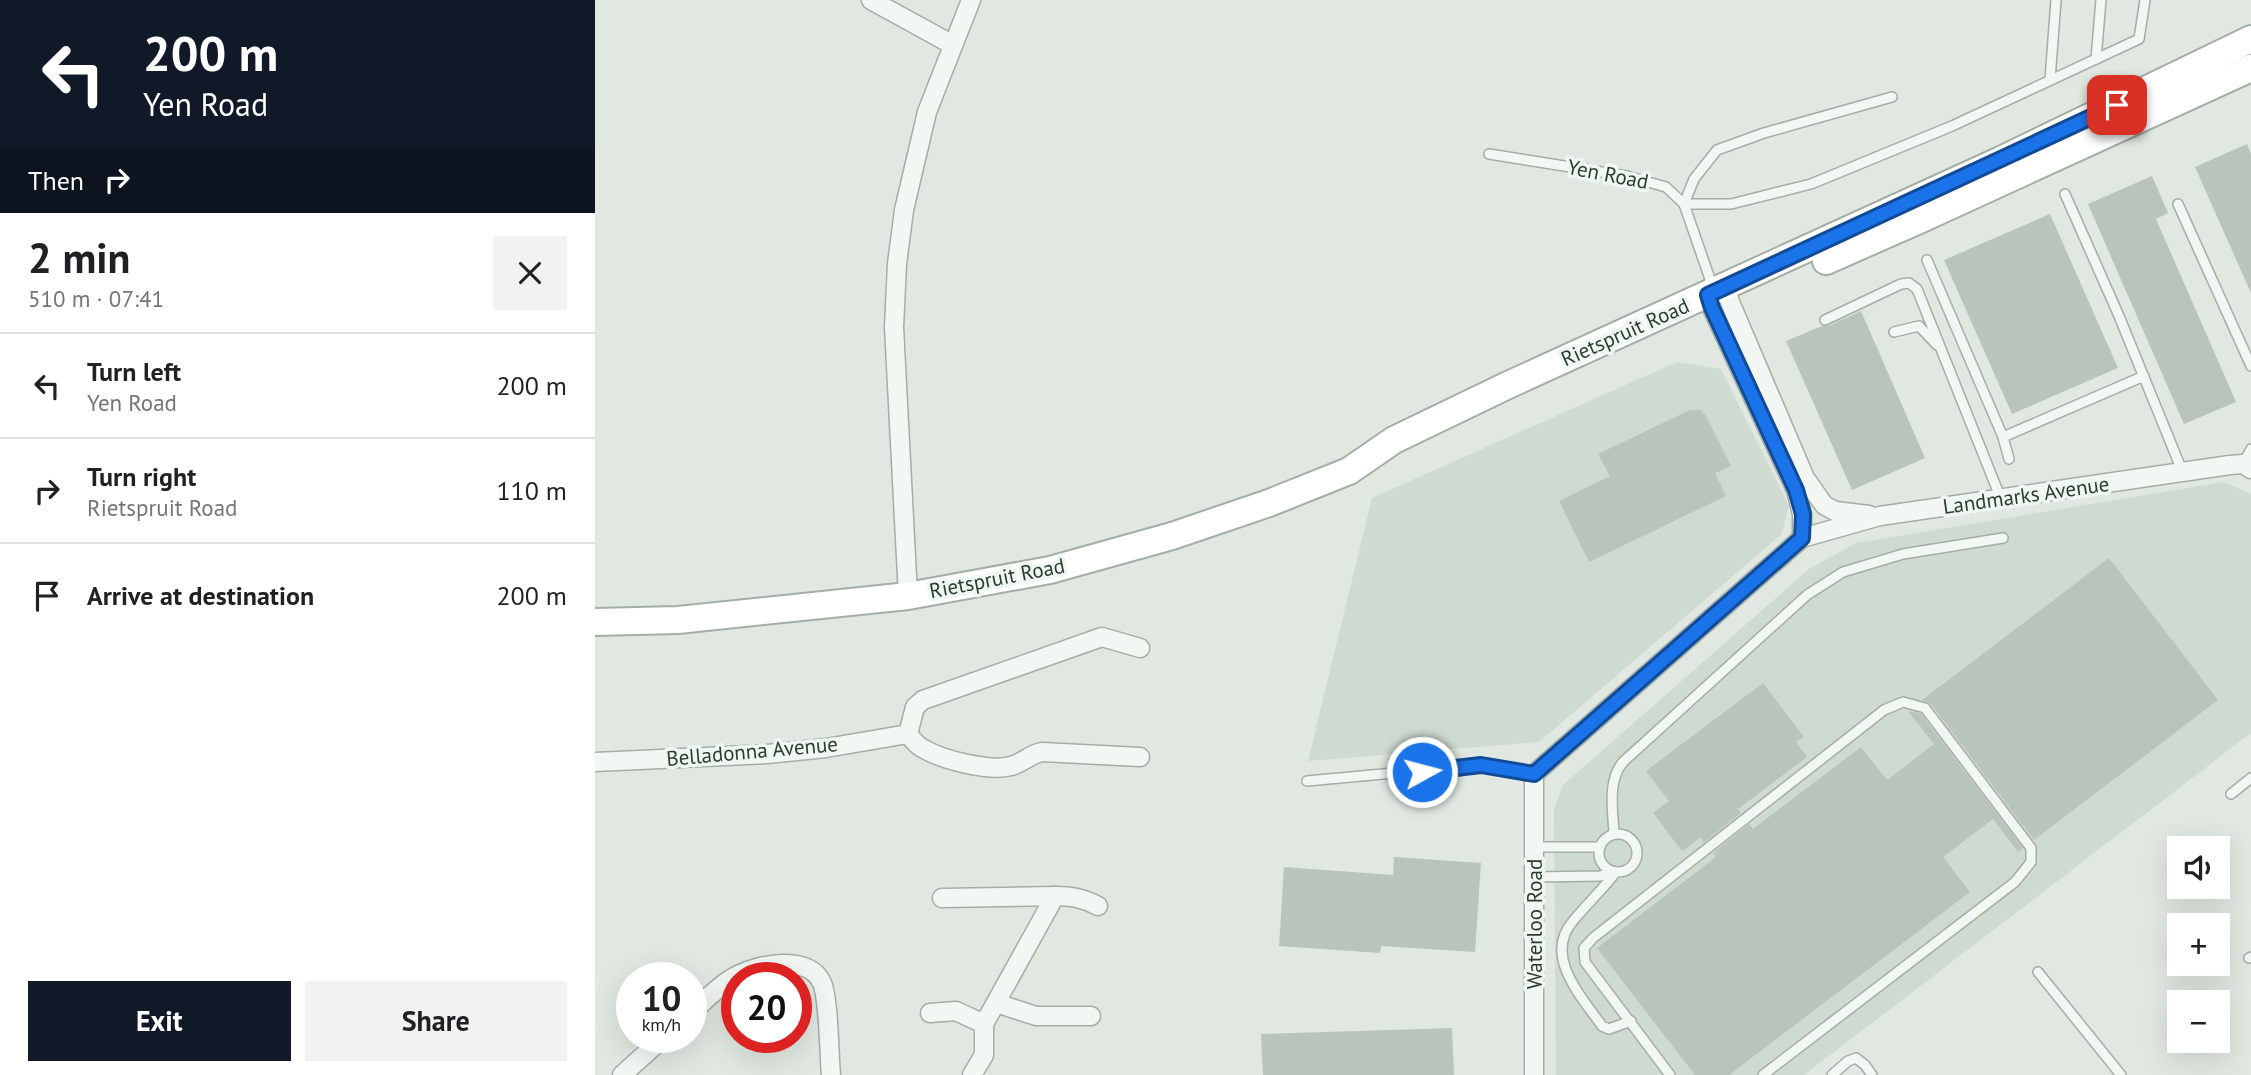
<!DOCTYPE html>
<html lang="en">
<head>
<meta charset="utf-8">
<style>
  body { margin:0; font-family:"PT Sans",sans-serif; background:#f2f2f2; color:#202124; height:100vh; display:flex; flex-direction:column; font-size:26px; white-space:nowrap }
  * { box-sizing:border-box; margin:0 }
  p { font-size:23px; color:#757577 }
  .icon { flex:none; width:38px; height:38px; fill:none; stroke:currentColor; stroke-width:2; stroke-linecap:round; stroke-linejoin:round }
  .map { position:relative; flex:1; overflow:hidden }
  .sheet { display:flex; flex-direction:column; background:#fff; width:595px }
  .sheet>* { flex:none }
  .guide { background:#111827; color:#fff; overflow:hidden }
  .fabs { position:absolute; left:1572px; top:836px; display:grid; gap:14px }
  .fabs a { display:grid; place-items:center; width:63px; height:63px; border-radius:0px; background:#fff; box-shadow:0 7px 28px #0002; font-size:35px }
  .speed { position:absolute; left:21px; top:962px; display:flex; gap:14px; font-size:35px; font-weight:700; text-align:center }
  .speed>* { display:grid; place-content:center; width:91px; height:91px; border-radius:50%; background:#fff; box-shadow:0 7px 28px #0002; line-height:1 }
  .speed small { font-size:18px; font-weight:400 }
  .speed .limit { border:10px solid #d22; background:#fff; color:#111 }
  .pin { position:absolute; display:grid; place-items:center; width:60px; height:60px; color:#fff; margin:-30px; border-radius:14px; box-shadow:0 4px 10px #0006 }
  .me { position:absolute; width:77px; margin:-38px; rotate:83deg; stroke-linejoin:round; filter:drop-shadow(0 0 5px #0008) }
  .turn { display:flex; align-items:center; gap:24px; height:147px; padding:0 28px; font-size:32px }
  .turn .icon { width:91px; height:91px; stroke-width:2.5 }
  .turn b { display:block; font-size:49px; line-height:60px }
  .then { display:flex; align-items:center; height:66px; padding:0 28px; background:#0003; gap:14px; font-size:26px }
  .round { display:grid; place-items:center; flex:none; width:74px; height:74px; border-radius:0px; background:#f2f2f2 }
  .headline { display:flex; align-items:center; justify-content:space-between; height:119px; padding:0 28px }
  h1 { font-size:42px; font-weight:700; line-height:52px }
  .button { display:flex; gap:14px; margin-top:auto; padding:14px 28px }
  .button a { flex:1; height:80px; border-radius:0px; background:#111827; color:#fff; font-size:28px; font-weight:700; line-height:80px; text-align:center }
  .button a+a { background:#f2f2f2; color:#202124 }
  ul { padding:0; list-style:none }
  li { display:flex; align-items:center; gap:21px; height:105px; padding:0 28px; border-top:2px solid #e0e0e0 }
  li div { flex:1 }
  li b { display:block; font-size:26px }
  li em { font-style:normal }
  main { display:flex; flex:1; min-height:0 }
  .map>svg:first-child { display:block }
  .built { fill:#cfdad0 }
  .building { fill:#b9c4ba }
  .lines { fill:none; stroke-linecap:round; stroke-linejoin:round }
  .lane-casing { stroke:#a3aea4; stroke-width:12 }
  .street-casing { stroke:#a3aea4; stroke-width:21 }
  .secondary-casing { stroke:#a3aea4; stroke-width:30 }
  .lane { stroke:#f3f7f4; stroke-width:9 }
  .street { stroke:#f3f7f4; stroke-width:18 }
  .secondary { stroke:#fff; stroke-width:26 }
  .route-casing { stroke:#114b97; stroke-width:18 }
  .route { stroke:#1a73e8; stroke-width:12 }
  .labels { text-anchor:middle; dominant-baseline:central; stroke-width:7; stroke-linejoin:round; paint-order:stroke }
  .street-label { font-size:21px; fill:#2b3e2d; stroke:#f0f6f1 }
</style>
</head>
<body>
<main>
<section class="sheet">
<div class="guide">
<div class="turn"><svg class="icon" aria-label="left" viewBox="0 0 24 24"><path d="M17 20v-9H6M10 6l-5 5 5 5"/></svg><div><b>200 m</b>Yen Road</div></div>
<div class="then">Then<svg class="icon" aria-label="right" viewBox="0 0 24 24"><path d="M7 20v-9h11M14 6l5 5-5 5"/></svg></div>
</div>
<div class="headline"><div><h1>2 min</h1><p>510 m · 07:41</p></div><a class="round"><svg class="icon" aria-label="close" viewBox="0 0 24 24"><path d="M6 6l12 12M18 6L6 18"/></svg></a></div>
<ul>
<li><svg class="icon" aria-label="left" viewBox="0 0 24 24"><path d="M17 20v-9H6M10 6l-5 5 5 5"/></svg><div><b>Turn left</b><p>Yen Road</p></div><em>200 m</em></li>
<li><svg class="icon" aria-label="right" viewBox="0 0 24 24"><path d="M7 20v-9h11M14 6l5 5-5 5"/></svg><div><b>Turn right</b><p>Rietspruit Road</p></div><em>110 m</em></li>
<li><svg class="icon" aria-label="arrive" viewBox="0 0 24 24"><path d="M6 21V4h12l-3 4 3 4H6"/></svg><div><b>Arrive at destination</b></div><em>200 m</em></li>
</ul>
<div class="button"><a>Exit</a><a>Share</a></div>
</section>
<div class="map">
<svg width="1656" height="1075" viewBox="0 0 1656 1075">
  <rect width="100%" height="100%" fill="#e1e8e1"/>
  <!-- built -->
  <g class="built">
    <polygon points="1082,362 1126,369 1194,506 1186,535 944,742 713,761 777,498"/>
    <polygon points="1628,482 1656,494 1656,733 1209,1075 961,1075 959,809 968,785 1214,569 1261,543"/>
  </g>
  <!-- building -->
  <g class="building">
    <polygon points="1652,144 1656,154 1656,293 1600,167"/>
    <polygon points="1557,176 1573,213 1561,219 1641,402 1589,424 1493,204"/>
    <polygon points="1455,214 1523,368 1417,414 1349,260"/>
    <polygon points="1266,311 1330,458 1257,490 1191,341 1227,326 1233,326"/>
    <polygon points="1095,410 1106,410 1111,416 1136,466 1120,473 1131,496 994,562 964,501 1015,476 1003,454"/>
    <polygon points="1514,558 1623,700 1439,840 1336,704 1327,700"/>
    <polygon points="1168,683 1209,737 1201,742 1212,757 1143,809 1146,813 1109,842 1106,837 1087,851 1058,813 1074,801 1051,771"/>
    <polygon points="1313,711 1326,714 1428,848 1423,852 1398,819 1348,857 1375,892 1134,1075 1100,1075 1002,948 1121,857 1118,853 1154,824 1158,829 1266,747 1292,780 1339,744"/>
    <polygon points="799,857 886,863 880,952 786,946 785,953 684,946 689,867 798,875"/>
    <polygon points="857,1028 859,1075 668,1075 666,1034"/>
  </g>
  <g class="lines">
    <!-- lane casing -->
    <g class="lane-casing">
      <g id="lane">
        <polyline points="1501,59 1506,0"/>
        <polyline points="1455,80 1461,0"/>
        <polyline points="1297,97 1169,133 1122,150 1099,179 1089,204 1136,204 1216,184 1357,126 1544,39 1550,0"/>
        <polyline points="894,154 1032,176 1071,187 1089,204 1115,279 1114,289"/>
        <polyline points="1470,194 1524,316 1588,473"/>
        <polyline points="1583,204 1656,366"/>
        <polyline points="1332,260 1408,437"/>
        <polyline points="1230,320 1306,284 1314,283 1322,289 1406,499"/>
        <polyline points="1299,332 1324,326 1342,345"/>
        <polyline points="1414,459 1408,437 1549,376"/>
        <polyline points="1648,464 1656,449"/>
        <polyline points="712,781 886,765 939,774"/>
        <polyline points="1636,794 1656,778"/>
        <circle cx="1023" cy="853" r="19"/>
        <path d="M 1019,834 C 1018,811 1012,781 1028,762 L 1212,595 L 1248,572 L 1308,554 L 1408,538"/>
        <polyline points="939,847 1005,847"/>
        <path d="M 1021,872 C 1008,889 992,904 978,921 C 948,956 986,996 1007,1026 L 1014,1029 L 1036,1021"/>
        <polyline points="939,877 1006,876 1017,871"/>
        <polyline points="1654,958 1656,957"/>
        <polyline points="1443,972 1526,1075"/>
        <polyline points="1075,1075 990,962 989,948 998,938 1289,710 1308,702 1330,708 1436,848 1436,862 1420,882 1168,1075"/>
        <polyline points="1237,1075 1253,1061 1261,1058 1270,1065 1277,1075"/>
      </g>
    </g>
    <!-- street casing -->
    <g class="street-casing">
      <g id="street">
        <polyline points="276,0 358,45"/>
        <polyline points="1131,287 1135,302 1210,478 1229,505 1240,511 1274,515"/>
        <polyline points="1113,295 1117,308 1201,490 1207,514 1207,538"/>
        <polyline points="313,596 299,327 302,264 309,210 332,112 376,0"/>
        <path d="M 545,648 L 507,637 L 328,700 L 320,707 L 313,734 C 318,740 322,746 329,749 C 348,760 395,772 416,766 C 428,763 435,754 447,752 L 545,757"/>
        <polyline points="0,762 172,754 231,748 313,734"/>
        <path d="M 460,896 C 476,896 488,898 503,906"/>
        <polyline points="347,898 460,896 389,1024 389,1055 377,1075"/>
        <polyline points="401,1003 441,1016 496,1016"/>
        <path d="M 96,1013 C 111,1000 125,984 143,975 C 165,964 214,954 227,983 C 234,999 234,1055 236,1075"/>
        <polyline points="335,1013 361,1011 389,1024"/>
        <polyline points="27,1075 68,1038"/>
        <polyline points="939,1075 939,774 1207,538 1285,516 1635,465 1648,464 1656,469"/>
      </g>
    </g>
    <!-- secondary casing -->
    <g class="secondary-casing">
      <g id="secondary">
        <polyline points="1231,261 1324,220 1656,68"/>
        <polyline points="0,622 83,620 313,596 455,570 577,536 674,503 754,471 799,440 911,386 1406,160 1656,39"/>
      </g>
    </g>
    <!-- lane -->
    <use href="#lane" class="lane"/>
    <!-- street -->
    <use href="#street" class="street"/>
    <!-- secondary -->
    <use href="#secondary" class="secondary"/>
  </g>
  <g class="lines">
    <!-- route casing -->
    <g class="route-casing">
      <polyline id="route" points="827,772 886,765 939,774 1207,538 1208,514 1201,490 1117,308 1113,295 1522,105"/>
    </g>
    <!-- route -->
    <use href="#route" class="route"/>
  </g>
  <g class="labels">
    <!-- street labels -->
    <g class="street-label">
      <text transform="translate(1013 174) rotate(11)">Yen Road</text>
      <text transform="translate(1030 332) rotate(-24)">Rietspruit Road</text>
      <text transform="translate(1431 495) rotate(-8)">Landmarks Avenue</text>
      <text transform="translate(402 578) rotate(-11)">Rietspruit Road</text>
      <text transform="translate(157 751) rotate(-5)">Belladonna Avenue</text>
      <text transform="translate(939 924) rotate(-90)">Waterloo Road</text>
    </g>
  </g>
</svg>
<div class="fabs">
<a><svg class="icon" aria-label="sound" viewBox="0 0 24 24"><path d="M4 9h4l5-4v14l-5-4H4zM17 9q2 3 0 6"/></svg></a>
<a>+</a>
<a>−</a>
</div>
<div class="speed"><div>10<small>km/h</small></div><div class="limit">20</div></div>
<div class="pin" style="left:1522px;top:105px;background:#d93025"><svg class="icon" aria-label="arrive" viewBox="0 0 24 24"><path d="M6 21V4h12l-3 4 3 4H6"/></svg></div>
<svg class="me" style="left:827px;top:772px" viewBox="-20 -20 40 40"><circle r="17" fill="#1a73e8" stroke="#fff" stroke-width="3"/><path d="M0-11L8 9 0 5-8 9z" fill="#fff"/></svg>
</div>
</main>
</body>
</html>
